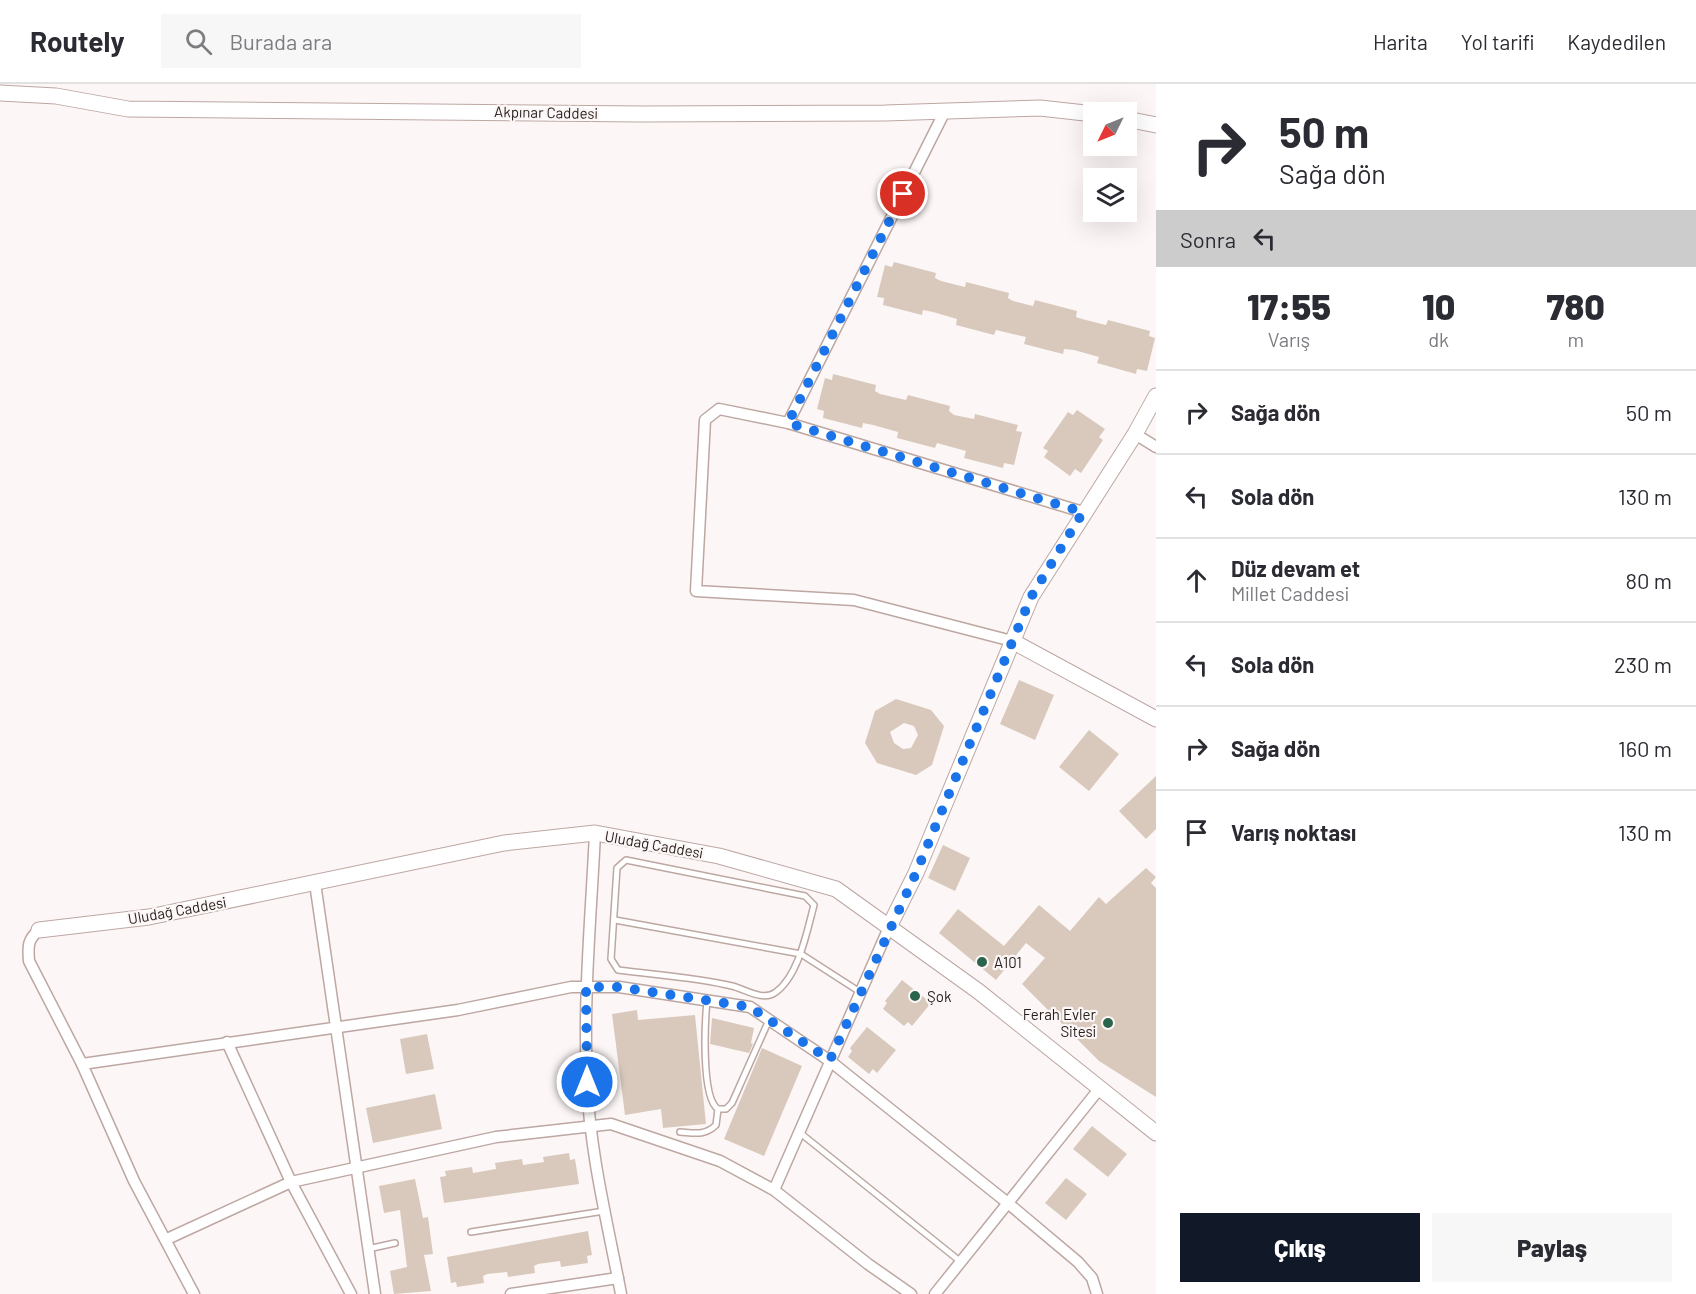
<!DOCTYPE html>
<html lang="tr">
<head>
<meta charset="utf-8">
<style>
  body { margin:0; font-family:Barlow,sans-serif; background:#f7f7f7; color:#2b2b33; height:100vh; display:flex; flex-direction:column; font-size:22px; white-space:nowrap }
  * { box-sizing:border-box; margin:0 }
  p { font-size:20px; color:#7c7c81 }
  .icon { flex:none; width:33px; height:33px; fill:none; stroke:currentColor; stroke-width:2; stroke-linecap:round; stroke-linejoin:round }
  .map { position:relative; flex:1; overflow:hidden }
  .panel { display:flex; flex-direction:column; background:#fff; width:540px }
  .panel>* { flex:none }
  .hud { background:#fff; color:#2b2b33; overflow:hidden }
  .needle { width:39px; rotate:227deg }
  .fabs { position:absolute; left:1083px; top:18px; display:grid; gap:12px }
  .fabs a { display:grid; place-items:center; width:54px; height:54px; border-radius:0px; background:#fff; box-shadow:0 6px 24px #0002; font-size:30px }
  .pin { position:absolute; display:grid; place-items:center; width:51px; height:51px; color:#fff; margin:-26px; border:3px solid #fff; border-radius:50%; box-shadow:0 2px 6px #0007 }
  .me { position:absolute; width:66px; margin:-33px; rotate:0deg; stroke-linejoin:round; filter:drop-shadow(0 0 4px #0008) }
  .turn { display:flex; align-items:center; gap:21px; height:126px; padding:0 24px; font-size:27px }
  .turn .icon { width:78px; height:78px; stroke-width:2.5 }
  .turn b { display:block; font-size:42px; line-height:51px }
  .then { display:flex; align-items:center; height:57px; padding:0 24px; background:#0003; gap:12px; font-size:22px }
  .eta { display:flex; justify-content:space-evenly; align-items:center; height:102px; text-align:center }
  .eta b { font-size:36px; font-weight:800; line-height:42px }
  .cta { display:flex; gap:12px; margin-top:auto; padding:12px 24px }
  .cta a { flex:1; height:69px; border-radius:0px; background:#111827; color:#fff; font-size:24px; font-weight:800; line-height:69px; text-align:center }
  .cta a+a { background:#f7f7f7; color:#2b2b33 }
  ul { padding:0; list-style:none }
  li { display:flex; align-items:center; gap:18px; height:84px; padding:0 24px; border-top:2px solid #e1e1e2 }
  li div { flex:1 }
  li b { display:block; font-size:22px }
  li em { font-style:normal }
  header { display:flex; align-items:center; gap:36px; box-sizing:border-box; height:84px; padding:0 30px; background:#fff; border-bottom:2px solid #e1e1e2 }
  header strong { font-size:28px }
  nav { display:flex; gap:33px; margin-inline-start:auto; font-size:21px }
  .search { width:420px; height:54px; background:#f7f7f7; display:flex; align-items:center; gap:15px; box-sizing:border-box; padding:0 21px; border-radius:0px; color:#7c7c81; font-size:22px }
  main { display:flex; flex:1; min-height:0 }
  .map>svg:first-child { display:block }
  .building { fill:#d9c9bc; fill-rule:evenodd }
  .lines { fill:none; stroke-linecap:round; stroke-linejoin:round }
  .lane-casing { stroke:#bda7a2; stroke-width:8 }
  .street-casing { stroke:#bda7a2; stroke-width:13 }
  .secondary-casing { stroke:#bda7a2; stroke-width:17 }
  .lane { stroke:#fff; stroke-width:5 }
  .street { stroke:#fff; stroke-width:10 }
  .secondary { stroke:#fff; stroke-width:15 }
  .route { stroke:#1a73e8; stroke-width:10; stroke-dasharray:0 18 }
  .poi-dot { fill:#2b644c; stroke:#fcf7f6; stroke-width:2 }
  .labels { text-anchor:middle; dominant-baseline:central; stroke-width:4.5; stroke-linejoin:round; paint-order:stroke }
  .street-label { font-size:15px; fill:#261e1c; stroke:#fcf7f6 }
  .poi-label { font-size:15px; fill:#261e1c; stroke:#fcf7f6; text-anchor:start }
</style>
</head>
<body>
<header>
<strong>Routely</strong>
<div class="search"><svg class="icon" aria-label="search" viewBox="0 0 24 24"><circle cx="10" cy="10" r="6"/><path d="M15 15l6 6"/></svg>Burada ara</div>
<nav><a>Harita</a><a>Yol tarifi</a><a>Kaydedilen</a></nav>
</header>
<main>
<div class="map">
<svg width="1156" height="1210" viewBox="0 0 1156 1210">
  <rect width="100%" height="100%" fill="#fcf7f6"/>
  <!-- building -->
  <g class="building">
    <polygon points="894,178 936,189 935,194 941,197 965,203 966,198 1009,209 1008,214 1013,217 1033,222 1035,216 1077,227 1076,233 1082,235 1106,241 1108,236 1150,247 1149,252 1155,254 1147,287 1137,285 1136,290 1097,279 1099,273 1074,266 1064,265 1063,270 1024,260 1026,253 996,246 994,251 956,241 957,235 933,228 923,226 922,231 883,221 884,214 877,213 885,181 892,183"/>
    <polygon points="833,290 876,301 875,307 880,310 906,316 908,311 950,322 949,327 954,331 974,335 975,330 1018,341 1016,347 1022,348 1014,381 1004,379 1003,384 964,374 966,367 937,359 935,364 897,354 898,348 873,341 863,339 862,344 823,334 824,327 817,325 825,294 832,296"/>
    <polygon points="1077,326 1105,345 1099,353 1103,356 1081,389 1075,385 1070,392 1044,373 1048,367 1043,364 1068,328 1073,331"/>
    <polygon points="1019,596 1054,611 1035,656 1000,640"/>
    <path d="M 896,615 L 931,626 L 944,642 L 932,681 L 916,691 L 877,679 L 865,659 L 875,627 ZM 904,639 L 914,642 L 918,651 L 911,664 L 903,665 L 894,659 L 890,648 Z"/>
    <polygon points="1089,646 1119,670 1089,707 1059,683"/>
    <polygon points="1156,692 1156,745 1146,755 1119,727"/>
    <polygon points="943,761 970,774 955,807 928,794"/>
    <polygon points="1146,784 1156,793 1151,799 1156,804 1156,1013 1099,977 1022,900 1045,874 1026,859 996,896 939,849 958,825 1004,862 1039,821 1070,847 1099,813 1106,820"/>
    <polygon points="902,896 931,919 912,942 908,938 904,942 883,925 887,919 885,917"/>
    <polygon points="637,926 638,936 695,931 706,1040 663,1044 661,1025 625,1031 612,930"/>
    <polygon points="712,934 754,944 751,959 753,960 749,969 710,960"/>
    <polygon points="867,943 896,966 877,989 873,985 869,990 848,973 852,967 850,964"/>
    <polygon points="427,950 434,985 406,990 400,955"/>
    <polygon points="762,964 802,982 764,1072 724,1055"/>
    <polygon points="435,1010 442,1045 373,1059 366,1024"/>
    <polygon points="1092,1042 1127,1070 1108,1093 1073,1065"/>
    <polygon points="569,1069 570,1076 575,1075 579,1100 444,1119 440,1093 446,1092 445,1087 472,1083 473,1089 496,1085 495,1079 522,1075 523,1081 544,1078 543,1073"/>
    <polygon points="1066,1094 1087,1110 1066,1136 1045,1119"/>
    <polygon points="415,1095 423,1134 428,1133 433,1170 424,1171 431,1207 394,1210 390,1187 407,1183 400,1126 384,1129 379,1102"/>
    <polygon points="588,1147 592,1171 587,1172 588,1179 561,1183 560,1177 538,1180 534,1182 535,1189 508,1193 507,1188 487,1190 483,1192 484,1199 457,1203 456,1198 451,1199 447,1173"/>
  </g>
  <g class="lines">
    <!-- lane casing -->
    <g class="lane-casing">
      <g id="lane">
        <path d="M 626,776 L 805,812 L 814,821 C 807,847 799,891 776,908 C 763,918 745,905 732,902 C 695,893 656,891 618,886 L 611,875 L 617,784 Z"/>
        <polyline points="615,836 801,870 860,908"/>
        <path d="M 707,917 C 705,937 701,1014 718,1025 L 726,1025 L 732,1019 L 769,936"/>
        <path d="M 680,1048 C 694,1049 705,1052 716,1041 L 718,1025"/>
        <polyline points="799,1048 961,1178"/>
        <polyline points="471,1148 604,1127"/>
        <polyline points="368,1165 395,1159"/>
      </g>
    </g>
    <!-- street casing -->
    <g class="street-casing">
      <g id="street">
        <polyline points="788,339 945,27"/>
        <polyline points="1135,350 1156,363"/>
        <polyline points="1012,557 854,516 696,507 705,336 719,325 788,339 1083,428"/>
        <path d="M 595,749 C 591,832 583,916 587,999 C 590,1070 608,1141 621,1210"/>
        <polyline points="315,799 375,1210"/>
        <path d="M 39,846 C 27,856 28,863 29,877 L 82,980 L 134,1097 L 194,1210"/>
        <polyline points="227,958 291,1098 351,1210"/>
        <polyline points="82,980 458,926 571,903 619,903 750,923 830,977 1009,1120 1078,1178 1092,1194 1097,1210"/>
        <polyline points="774,1106 890,841"/>
        <polyline points="167,1155 291,1098 496,1053 611,1040 720,1077 774,1106 868,1180 911,1210"/>
        <polyline points="511,1210 618,1194"/>
        <polyline points="935,1210 1100,1004"/>
      </g>
    </g>
    <!-- secondary casing -->
    <g class="secondary-casing">
      <g id="secondary">
        <polyline points="0,9 56,12 128,25 642,30 885,29 1040,24 1094,30"/>
        <polyline points="1126,35 1156,41"/>
        <polyline points="1012,557 1156,635"/>
        <polyline points="890,841 916,789 1031,513 1135,350 1156,312"/>
        <polyline points="39,846 149,833 504,759 595,749 719,772 836,805 978,907 1156,1049"/>
      </g>
    </g>
    <!-- lane -->
    <use href="#lane" class="lane"/>
    <!-- street -->
    <use href="#street" class="street"/>
    <!-- secondary -->
    <use href="#secondary" class="secondary"/>
  </g>
  <g class="lines">
    <!-- route -->
    <polyline class="route" points="587,998 586,903 619,903 750,923 830,976 916,789 1031,513 1083,428 788,339 903,110"/>
  </g>
  <!-- markers -->
  <g class="poi-dot">
    <circle cx="982" cy="878" r="6"/>
    <circle cx="915" cy="912" r="6"/>
    <circle cx="1108" cy="939" r="6"/>
  </g>
  <g class="labels">
    <!-- street labels -->
    <g class="street-label">
      <text transform="translate(546 28) rotate(1)">Akpınar Caddesi</text>
      <text transform="translate(654 760) rotate(10)">Uludağ Caddesi</text>
      <text transform="translate(177 826) rotate(-10)">Uludağ Caddesi</text>
    </g>
    <!-- poi labels -->
    <g class="poi-label">
      <text x="994" y="878">A101</text>
      <text x="927" y="912">Şok</text>
      <text x="1096" y="930" text-anchor="end">Ferah Evler<tspan x="1096" dy="17">Sitesi</tspan></text>
    </g>
  </g>
</svg>
<div class="fabs">
<a><svg class="needle" viewBox="-14 -14 28 28"><path d="M0-13l5 13h-10z" fill="#e53935"/><path d="M0 13l5-13h-10z" fill="#7c7c81"/></svg></a>
<a><svg class="icon" aria-label="layers" viewBox="0 0 24 24"><path d="M12 4l9 5-9 5-9-5zM3 14l9 5 9-5"/></svg></a>
</div>
<div class="pin" style="left:903px;top:110px;background:#d93025"><svg class="icon" aria-label="arrive" viewBox="0 0 24 24"><path d="M6 21V4h12l-3 4 3 4H6"/></svg></div>
<svg class="me" style="left:587px;top:998px" viewBox="-20 -20 40 40"><circle r="17" fill="#1a73e8" stroke="#fff" stroke-width="3"/><path d="M0-11L8 9 0 5-8 9z" fill="#fff"/></svg>
</div>
<section class="panel">
<div class="hud">
<div class="turn"><svg class="icon" aria-label="right" viewBox="0 0 24 24"><path d="M7 20v-9h11M14 6l5 5-5 5"/></svg><div><b>50 m</b>Sağa dön</div></div>
<div class="then">Sonra<svg class="icon" aria-label="left" viewBox="0 0 24 24"><path d="M17 20v-9H6M10 6l-5 5 5 5"/></svg></div>
</div>
<div class="eta">
<div><b>17:55</b><p>Varış</p></div>
<div><b>10</b><p>dk</p></div>
<div><b>780</b><p>m</p></div>
</div>
<ul>
<li><svg class="icon" aria-label="right" viewBox="0 0 24 24"><path d="M7 20v-9h11M14 6l5 5-5 5"/></svg><div><b>Sağa dön</b></div><em>50 m</em></li>
<li><svg class="icon" aria-label="left" viewBox="0 0 24 24"><path d="M17 20v-9H6M10 6l-5 5 5 5"/></svg><div><b>Sola dön</b></div><em>130 m</em></li>
<li><svg class="icon" aria-label="ahead" viewBox="0 0 24 24"><path d="M12 20V5M6 11l6-6 6 6"/></svg><div><b>Düz devam et</b><p>Millet Caddesi</p></div><em>80 m</em></li>
<li><svg class="icon" aria-label="left" viewBox="0 0 24 24"><path d="M17 20v-9H6M10 6l-5 5 5 5"/></svg><div><b>Sola dön</b></div><em>230 m</em></li>
<li><svg class="icon" aria-label="right" viewBox="0 0 24 24"><path d="M7 20v-9h11M14 6l5 5-5 5"/></svg><div><b>Sağa dön</b></div><em>160 m</em></li>
<li><svg class="icon" aria-label="arrive" viewBox="0 0 24 24"><path d="M6 21V4h12l-3 4 3 4H6"/></svg><div><b>Varış noktası</b></div><em>130 m</em></li>
</ul>
<div class="cta"><a>Çıkış</a><a>Paylaş</a></div>
</section>
</main>
</body>
</html>
